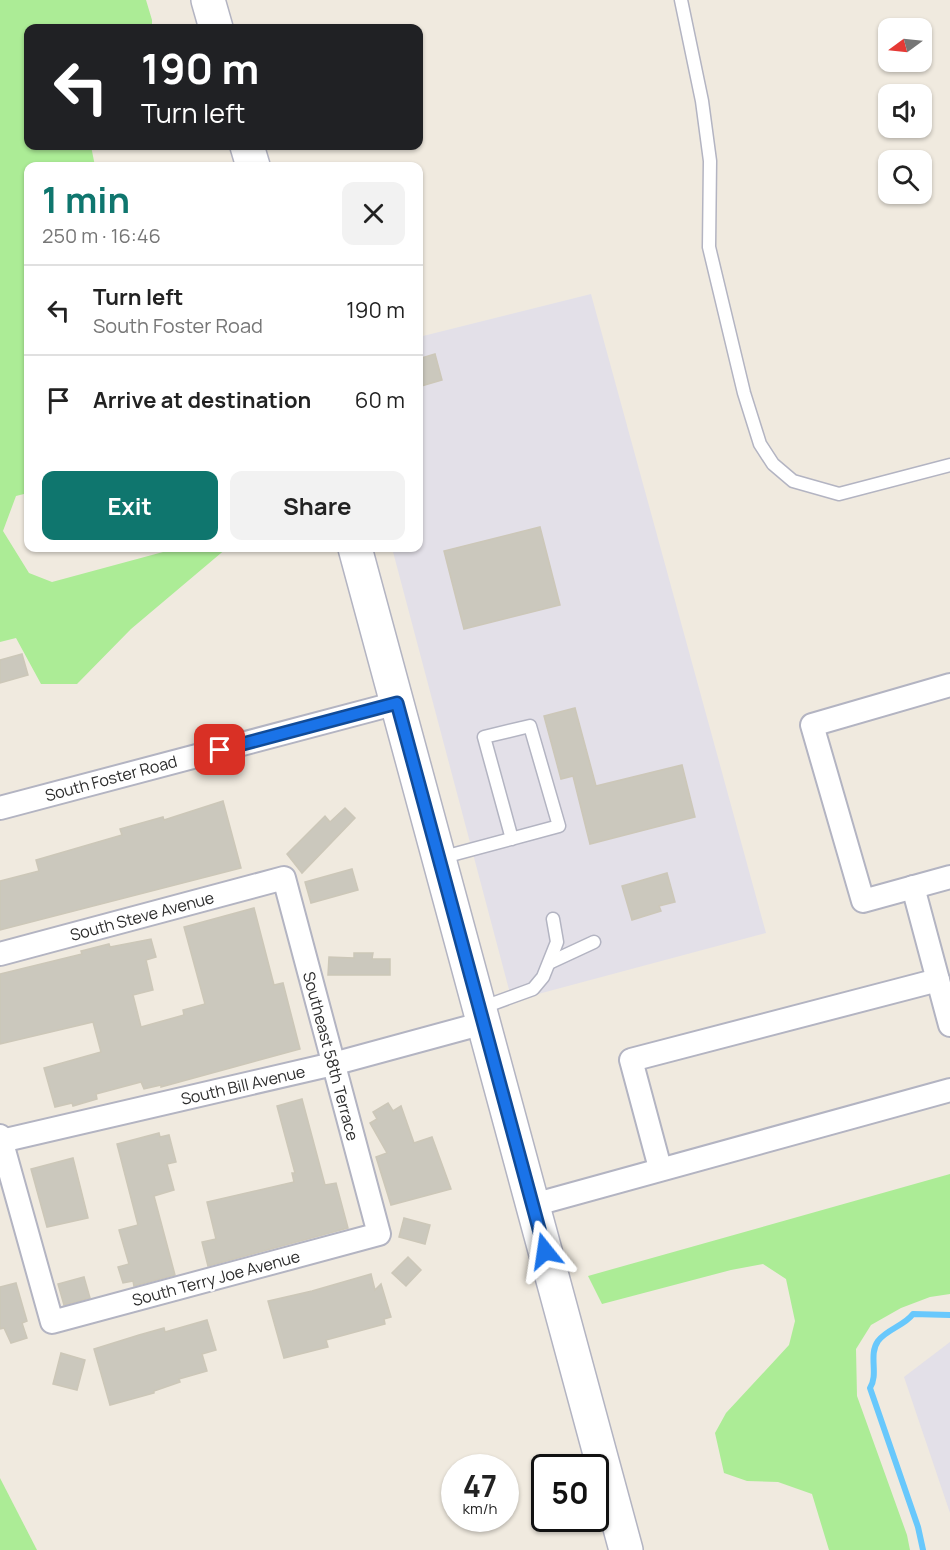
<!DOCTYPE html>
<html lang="en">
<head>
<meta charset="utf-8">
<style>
  body { margin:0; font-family:Manrope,sans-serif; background:#f2f2f2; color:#222; height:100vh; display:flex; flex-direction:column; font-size:22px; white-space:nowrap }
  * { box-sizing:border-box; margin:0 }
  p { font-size:20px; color:#767676 }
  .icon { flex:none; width:33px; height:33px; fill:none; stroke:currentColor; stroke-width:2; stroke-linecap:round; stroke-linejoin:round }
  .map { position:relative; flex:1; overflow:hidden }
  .drawer { position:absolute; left:24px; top:162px; width:399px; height:390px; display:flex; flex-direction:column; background:#fff; border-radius:12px; box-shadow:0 2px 4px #0004 }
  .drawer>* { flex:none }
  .top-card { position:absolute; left:24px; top:24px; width:399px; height:126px; border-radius:12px; box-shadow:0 2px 4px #0004; background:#202124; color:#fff; overflow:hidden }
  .needle { width:39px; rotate:255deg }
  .tools { position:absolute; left:878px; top:18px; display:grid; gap:12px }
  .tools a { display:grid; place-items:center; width:54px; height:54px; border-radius:12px; background:#fff; box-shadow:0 2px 4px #0004; font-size:30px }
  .speed { position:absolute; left:441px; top:1454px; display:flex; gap:12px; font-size:30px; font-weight:700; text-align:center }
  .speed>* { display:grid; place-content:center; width:78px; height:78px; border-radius:50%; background:#fff; box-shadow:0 2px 4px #0004; line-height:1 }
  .speed small { font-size:15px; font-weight:400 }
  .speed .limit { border:3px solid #111; border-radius:9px; background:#fff; color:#111 }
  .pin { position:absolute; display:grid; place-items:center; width:51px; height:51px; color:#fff; margin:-26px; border-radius:12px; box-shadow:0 3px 9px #0006 }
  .me { position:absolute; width:66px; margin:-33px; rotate:345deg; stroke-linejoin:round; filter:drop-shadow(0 0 4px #0008) }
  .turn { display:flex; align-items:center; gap:21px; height:126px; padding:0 18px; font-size:27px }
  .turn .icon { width:78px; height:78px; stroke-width:2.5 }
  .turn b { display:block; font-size:42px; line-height:51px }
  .round { display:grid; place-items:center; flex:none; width:63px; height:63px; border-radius:12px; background:#f2f2f2 }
  .overview { display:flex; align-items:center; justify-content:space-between; height:102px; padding:0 18px }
  h1 { font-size:36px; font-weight:700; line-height:45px; color:#0f766e }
  .action { display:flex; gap:12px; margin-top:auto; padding:12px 18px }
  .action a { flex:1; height:69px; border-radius:12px; background:#0f766e; color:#fff; font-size:24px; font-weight:700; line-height:69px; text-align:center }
  .action a+a { background:#f2f2f2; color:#222 }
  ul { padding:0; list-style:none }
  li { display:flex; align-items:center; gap:18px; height:90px; padding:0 18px; border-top:2px solid #e0e0e0 }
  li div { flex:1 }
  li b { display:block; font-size:22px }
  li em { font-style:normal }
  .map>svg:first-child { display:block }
  .industrial { fill:#e3e0e8 }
  .green { fill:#acec96 }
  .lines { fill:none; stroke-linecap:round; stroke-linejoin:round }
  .stream { stroke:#68c8fc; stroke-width:6 }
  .building { fill:#cbc8bd; stroke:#ccc7b8; stroke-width:1.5 }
  .lane-casing { stroke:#b3b4c2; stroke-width:15 }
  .street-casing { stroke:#b3b4c2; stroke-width:26 }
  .secondary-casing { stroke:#b3b4c2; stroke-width:36 }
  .lane { stroke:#fff; stroke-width:12 }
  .street { stroke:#fff; stroke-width:22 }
  .secondary { stroke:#fff; stroke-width:33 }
  .route-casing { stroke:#114b97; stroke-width:15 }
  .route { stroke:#1a73e8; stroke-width:10 }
  .labels { text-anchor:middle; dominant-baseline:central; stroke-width:4.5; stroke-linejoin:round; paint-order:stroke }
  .street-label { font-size:16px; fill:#2d2d2d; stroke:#fff }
</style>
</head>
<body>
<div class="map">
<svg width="950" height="1550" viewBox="0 0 950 1550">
  <rect width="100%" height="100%" fill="#f0eadf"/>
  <!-- industrial -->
  <g class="industrial">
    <polygon points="591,294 766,933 512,1001 392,548 418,548 419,337"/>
    <polygon points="950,1342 950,1513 904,1377"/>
  </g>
  <!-- green -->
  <g class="green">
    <polygon points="0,0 146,0 152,20 152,28 28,28 28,146 91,146 95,166 28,166 28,493 16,496 3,531 29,573 52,582 163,552 169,548 227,548 131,629 77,684 41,684 16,638 0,642"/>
    <polygon points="950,1174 950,1294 930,1297 901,1308 871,1325 856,1349 857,1396 907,1535 910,1550 829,1550 812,1494 778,1482 747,1481 724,1473 715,1433 726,1413 789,1345 795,1321 786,1279 763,1264 731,1270 602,1304 588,1276"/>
    <polygon points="0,1478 37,1550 0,1550"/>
  </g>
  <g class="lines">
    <!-- stream -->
    <path class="stream" d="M 923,1550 L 918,1527 L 870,1388 C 879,1374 868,1355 878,1341 C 887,1329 904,1326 913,1314 L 950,1315"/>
  </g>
  <!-- building -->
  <g class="building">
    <polygon points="435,354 442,380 418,387 418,359"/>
    <polygon points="540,527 560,605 464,629 444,551"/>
    <polygon points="22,654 28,675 0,683 0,660"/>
    <polygon points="575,708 596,786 682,765 695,817 590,844 573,776 561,779 544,716"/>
    <polygon points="223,801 241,868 0,930 0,881 39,871 36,860 122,835 120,829 163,817 164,820"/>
    <polygon points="345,808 355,818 302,873 287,854 325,816 330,822"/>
    <polygon points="352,869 358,890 311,903 305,882"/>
    <polygon points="667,873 675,902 659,906 661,911 632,920 622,886"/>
    <polygon points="254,908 274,985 283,983 300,1049 161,1087 161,1085 144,1089 141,1082 96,1094 97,1099 73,1106 72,1103 55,1107 44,1068 101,1052 93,1022 0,1044 0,974 82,954 81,951 109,944 110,947 151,939 156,957 146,960 153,990 133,995 141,1027 184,1015 183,1010 205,1004 184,927"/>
    <polygon points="354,953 373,953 372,959 390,959 390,975 328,975 329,957 354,958"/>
    <polygon points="302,1099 325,1185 336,1183 348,1228 208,1266 202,1242 216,1239 207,1202 294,1182 292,1173 295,1173 277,1106"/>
    <polygon points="388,1103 393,1111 401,1106 414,1143 432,1137 451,1189 391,1205 376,1157 387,1153 370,1123 377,1119 373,1112"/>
    <polygon points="159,1133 160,1137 169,1135 176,1162 167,1164 174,1190 154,1196 175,1275 134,1286 133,1281 123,1283 118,1267 129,1264 119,1230 138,1225 117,1144"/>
    <polygon points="73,1158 88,1218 47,1227 31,1169"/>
    <polygon points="404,1218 430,1225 425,1244 399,1237"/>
    <polygon points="408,1257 421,1270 406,1286 392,1273"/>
    <polygon points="371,1274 375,1290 381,1284 391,1317 384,1319 385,1324 326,1340 328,1347 284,1358 268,1301 312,1291"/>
    <polygon points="84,1277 90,1298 64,1305 58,1284"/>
    <polygon points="16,1283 27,1321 22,1323 27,1338 11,1343 4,1328 0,1329 0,1287"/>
    <polygon points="207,1320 216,1350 202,1354 207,1371 179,1379 180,1382 154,1391 154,1393 110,1405 94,1349 139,1335 164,1328 165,1332"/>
    <polygon points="61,1353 85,1360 77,1390 53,1384"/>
  </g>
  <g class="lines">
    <!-- lane casing -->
    <g class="lane-casing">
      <g id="lane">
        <polyline points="681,0 702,101 710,161 709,247 744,393 760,444 773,464 793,481 839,494 950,465"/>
        <polyline points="440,858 559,826 530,726 484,737 512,839"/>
        <polyline points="551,962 594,942"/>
        <polyline points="481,1008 533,989 543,977 557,942 553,919"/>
      </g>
    </g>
    <!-- street casing -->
    <g class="street-casing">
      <g id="street">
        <polyline points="950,685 812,725 863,901 950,877"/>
        <polyline points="0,808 397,703"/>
        <polyline points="913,887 950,1025"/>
        <polyline points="0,954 284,878 379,1234 52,1322 0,1136"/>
        <polyline points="1,1141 333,1064 484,1023"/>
        <polyline points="660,1168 631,1060 938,980"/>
        <polyline points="533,1205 950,1090"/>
      </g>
    </g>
    <!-- secondary casing -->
    <g class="secondary-casing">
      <g id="secondary">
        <polyline points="208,0 216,28"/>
        <polyline points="247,146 253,166"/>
        <polyline points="355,548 626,1550"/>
      </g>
    </g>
    <!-- lane -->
    <use href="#lane" class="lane"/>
    <!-- street -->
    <use href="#street" class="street"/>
    <!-- secondary -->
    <use href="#secondary" class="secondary"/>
  </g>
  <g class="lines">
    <!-- route casing -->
    <g class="route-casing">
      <polyline id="route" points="220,750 397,703 545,1251"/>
    </g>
    <!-- route -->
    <use href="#route" class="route"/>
  </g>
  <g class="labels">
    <!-- street labels -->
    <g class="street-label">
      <text transform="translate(111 778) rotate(-15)">South Foster Road</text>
      <text transform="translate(142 916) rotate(-15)">South Steve Avenue</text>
      <text transform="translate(331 1056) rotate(75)">Southeast 58th Terrace</text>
      <text transform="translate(243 1085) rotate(-13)">South Bill Avenue</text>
      <text transform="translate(216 1278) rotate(-15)">South Terry Joe Avenue</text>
    </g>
  </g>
</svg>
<div class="tools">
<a><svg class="needle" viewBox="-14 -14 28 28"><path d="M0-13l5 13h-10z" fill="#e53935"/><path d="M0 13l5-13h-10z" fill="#767676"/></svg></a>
<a><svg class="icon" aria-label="sound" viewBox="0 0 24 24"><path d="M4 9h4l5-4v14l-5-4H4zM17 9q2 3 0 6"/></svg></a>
<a><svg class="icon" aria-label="search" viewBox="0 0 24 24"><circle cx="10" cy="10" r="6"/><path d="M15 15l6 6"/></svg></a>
</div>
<div class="speed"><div>47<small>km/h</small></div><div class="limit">50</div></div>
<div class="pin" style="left:220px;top:750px;background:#d93025"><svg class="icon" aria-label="arrive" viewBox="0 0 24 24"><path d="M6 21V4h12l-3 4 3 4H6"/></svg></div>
<svg class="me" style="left:545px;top:1251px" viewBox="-20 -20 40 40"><path d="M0-17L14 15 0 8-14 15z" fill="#1a73e8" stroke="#fff" stroke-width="4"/></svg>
<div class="top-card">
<div class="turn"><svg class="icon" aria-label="left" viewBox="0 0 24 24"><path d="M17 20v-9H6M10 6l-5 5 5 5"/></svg><div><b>190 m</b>Turn left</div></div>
</div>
<section class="drawer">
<div class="overview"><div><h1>1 min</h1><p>250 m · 16:46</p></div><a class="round"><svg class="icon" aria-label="close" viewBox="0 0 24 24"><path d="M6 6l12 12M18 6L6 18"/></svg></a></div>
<ul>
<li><svg class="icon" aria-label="left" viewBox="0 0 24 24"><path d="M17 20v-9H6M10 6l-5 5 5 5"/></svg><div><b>Turn left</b><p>South Foster Road</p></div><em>190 m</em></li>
<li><svg class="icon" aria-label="arrive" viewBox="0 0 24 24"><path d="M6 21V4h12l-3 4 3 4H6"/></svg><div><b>Arrive at destination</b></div><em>60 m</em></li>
</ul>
<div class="action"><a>Exit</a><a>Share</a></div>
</section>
</div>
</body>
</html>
